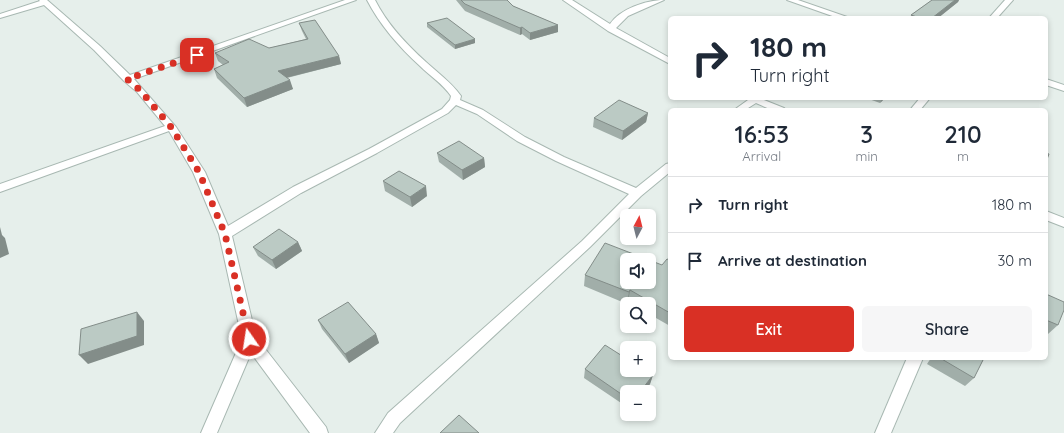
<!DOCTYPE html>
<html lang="en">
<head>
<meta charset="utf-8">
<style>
  body { margin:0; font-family:Quicksand,sans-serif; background:#f6f6f7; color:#1f2937; height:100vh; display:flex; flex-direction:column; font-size:15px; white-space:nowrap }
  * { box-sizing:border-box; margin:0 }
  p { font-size:13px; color:#747a83 }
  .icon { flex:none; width:22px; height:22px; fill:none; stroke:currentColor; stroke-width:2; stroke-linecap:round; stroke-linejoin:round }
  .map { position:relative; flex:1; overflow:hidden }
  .panel { position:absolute; left:668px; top:108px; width:380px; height:252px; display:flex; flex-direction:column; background:#fff; border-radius:6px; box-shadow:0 2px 6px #0003 }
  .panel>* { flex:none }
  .banner { position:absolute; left:668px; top:16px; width:380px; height:84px; border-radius:6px; box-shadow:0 2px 6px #0003; background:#fff; color:#1f2937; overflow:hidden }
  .needle { width:26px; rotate:7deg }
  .tools { position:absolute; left:620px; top:209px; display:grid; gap:8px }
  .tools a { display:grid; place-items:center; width:36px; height:36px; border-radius:6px; background:#fff; box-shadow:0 2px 6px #0003; font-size:20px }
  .pin { position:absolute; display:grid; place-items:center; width:34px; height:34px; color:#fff; margin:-17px; border-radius:8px; box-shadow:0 2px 6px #0006 }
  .me { position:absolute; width:44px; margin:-22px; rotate:347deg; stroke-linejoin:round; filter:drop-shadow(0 0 3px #0008) }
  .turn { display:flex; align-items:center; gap:14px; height:84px; padding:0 16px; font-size:18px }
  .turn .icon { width:52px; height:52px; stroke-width:2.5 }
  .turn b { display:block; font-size:28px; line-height:34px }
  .eta { display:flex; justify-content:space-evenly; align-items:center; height:68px; text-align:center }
  .eta b { font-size:24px; font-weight:600; line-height:28px }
  .action { display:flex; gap:8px; margin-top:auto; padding:8px 16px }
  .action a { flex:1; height:46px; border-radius:6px; background:#d93025; color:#fff; font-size:16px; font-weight:600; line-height:46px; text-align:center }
  .action a+a { background:#f6f6f7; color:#1f2937 }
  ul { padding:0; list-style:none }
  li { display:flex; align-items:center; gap:12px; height:56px; padding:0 16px; border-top:1px solid #e0e1e3 }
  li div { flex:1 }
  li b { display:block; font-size:15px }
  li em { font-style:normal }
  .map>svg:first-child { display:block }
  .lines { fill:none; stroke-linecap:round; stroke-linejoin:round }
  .street-casing { stroke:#a8b8b2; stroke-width:2 }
  .street { fill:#fff; fill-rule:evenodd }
  .wall { fill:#a1aea9 }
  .shaded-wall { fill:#838d89 }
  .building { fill:#bbcac4; stroke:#838d89; fill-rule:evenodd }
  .route { stroke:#d93025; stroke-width:7; stroke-dasharray:0 12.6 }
</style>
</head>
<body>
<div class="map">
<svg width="1064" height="433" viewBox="0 0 1064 433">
  <rect width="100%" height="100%" fill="#e6efeb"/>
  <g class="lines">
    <!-- street casing -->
    <g class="street-casing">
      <g id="street">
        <path d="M 39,0 L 47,0 L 100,46 L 130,75 L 345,0 L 356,0 L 134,79 L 176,127 L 205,172 L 228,226 L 293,187 L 369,149 L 442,109 L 450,100 L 451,96 C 443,84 430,76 420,66 C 399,47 380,25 367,0 L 375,0 C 387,24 406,44 426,62 C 438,73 451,82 461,96 L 460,100 L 483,110 L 525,137 L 564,157 L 636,188 L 666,164 L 670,163 L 670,172 L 641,196 L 590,247 L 400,423 L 393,433 L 375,433 L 388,413 L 582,241 L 629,194 L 556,161 L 517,141 L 477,114 L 456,105 L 448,113 L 377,153 L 301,193 L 232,236 L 256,337 L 326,427 L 328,433 L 310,433 L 251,353 L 217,433 L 201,433 L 242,339 L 219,234 L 193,172 L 169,131 L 0,192 L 0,184 L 165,126 L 137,92 L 124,81 L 94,50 L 44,5 L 0,18 L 0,14 L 40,1 Z"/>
        <path d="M 563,0 L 572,0 L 610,24 C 620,9 646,0 664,0 L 628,16 L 616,28 L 670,58 L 670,64 L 608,31 Z"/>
        <polygon points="787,0 798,0 850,18 838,18"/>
        <polygon points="1005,0 1013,0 997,18 989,18"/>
        <polygon points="1046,79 1064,85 1064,91 1046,85"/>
        <polygon points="746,98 759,98 784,108 786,110 772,110 756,103 745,110 734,110 748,100"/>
        <polygon points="920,98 930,98 920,110 910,110"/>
        <polygon points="1046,211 1064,218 1064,227 1046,220"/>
        <polygon points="907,358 923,358 891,433 875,433"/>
      </g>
    </g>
    <!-- street -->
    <use href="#street" class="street"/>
  </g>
  <!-- wall -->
  <g class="wall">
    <polygon points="456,0 507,0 513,6 558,25 558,32 530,40 522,34 520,35 465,11"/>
    <polygon points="932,0 959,0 958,2 938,18 910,18 911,15"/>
    <polygon points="299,23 339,56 341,64 287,78 293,89 247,107 217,78 214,69 223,65 218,61 215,53 269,48 306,39 302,31"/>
    <polygon points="427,23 475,39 475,43 455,49 427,27"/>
    <polygon points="866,98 885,98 880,103"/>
    <polygon points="648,113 646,122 622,140 593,127 594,118"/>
    <polygon points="437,153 484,158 485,167 463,180 439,162"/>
    <polygon points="383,181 427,196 412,207 385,191"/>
    <polygon points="298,242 302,251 276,269 258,256 253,247"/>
    <polygon points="670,260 670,326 649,314 649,304 631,304 628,302 627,304 584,286 585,275 662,265"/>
    <polygon points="1046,294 1058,325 1048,334 1046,334"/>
    <polygon points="318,320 376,334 379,343 349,363 322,329"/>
    <polygon points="931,358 984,358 974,378 965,386 927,364"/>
    <polygon points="585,369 653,375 650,384 644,392 627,392 627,407 584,378"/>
  </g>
  <!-- shaded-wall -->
  <g class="shaded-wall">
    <polygon points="955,0 959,0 958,2 938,18 932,18"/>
    <polygon points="558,25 558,32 530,40 530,33"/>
    <polygon points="522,27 522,34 520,35 520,28"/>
    <polygon points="475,39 475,43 455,49 455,45"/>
    <polygon points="339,56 341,64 281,79 278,71"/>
    <polygon points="290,80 293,89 247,107 244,98"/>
    <polygon points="883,98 885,98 880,103"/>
    <polygon points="648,113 646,122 622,140 623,131"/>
    <polygon points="484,158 485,167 463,180 462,170"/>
    <polygon points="426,186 427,196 412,207 410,197"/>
    <polygon points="0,227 2,235 5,238 9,254 0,258"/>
    <polygon points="298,242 302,251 276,269 272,260"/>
    <polygon points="630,290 628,302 627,304 629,292"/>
    <polygon points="137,312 144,321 144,345 88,364 79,355"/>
    <polygon points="376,334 379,343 349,363 345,354"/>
    <polygon points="653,375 650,384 644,392 640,392"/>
  </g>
  <!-- building -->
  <g class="building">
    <polygon points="461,0 507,0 513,6 558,25 530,33 522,27 520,28 465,4"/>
    <polygon points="932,0 955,0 932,18 920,18 911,15"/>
    <polygon points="447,18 475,39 455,45 427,23"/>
    <polygon points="315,20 339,56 278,71 290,80 244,98 214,69 229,62 215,53 249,39 269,48 308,39 299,23"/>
    <polygon points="619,100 648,113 623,131 594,118"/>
    <polygon points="459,141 484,158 462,170 437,153"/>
    <polygon points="1046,153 1049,154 1046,162"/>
    <polygon points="399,171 426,186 410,197 383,181"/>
    <polygon points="279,229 298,242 272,260 253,247"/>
    <path d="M 605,243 L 662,265 L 667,259 L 670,260 L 670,313 L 630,290 L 629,292 L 585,275 ZM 627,260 L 649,260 L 649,282 L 627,282 Z"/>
    <polygon points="1046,294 1064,302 1064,310 1058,325 1046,320"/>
    <polygon points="348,302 376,334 345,354 318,320"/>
    <polygon points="137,312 137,336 79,355 81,329"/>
    <polygon points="605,345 627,359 627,370 645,370 653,375 640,392 627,392 627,398 585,369"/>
    <polygon points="940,358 984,358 974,378"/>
    <polygon points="459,415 479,433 440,433"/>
  </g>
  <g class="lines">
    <!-- route -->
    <polyline class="route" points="197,55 127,79 140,90 171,127 199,172 225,234 249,339"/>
  </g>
</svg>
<div class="tools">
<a><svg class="needle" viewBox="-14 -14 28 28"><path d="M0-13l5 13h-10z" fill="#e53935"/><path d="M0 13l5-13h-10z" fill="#747a83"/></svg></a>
<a><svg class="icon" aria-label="sound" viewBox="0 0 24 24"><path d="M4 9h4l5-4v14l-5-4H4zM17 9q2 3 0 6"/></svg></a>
<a><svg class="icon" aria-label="search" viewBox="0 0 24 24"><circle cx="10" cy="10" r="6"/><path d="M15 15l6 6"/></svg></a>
<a>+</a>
<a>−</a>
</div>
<div class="pin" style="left:197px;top:55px;background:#d93025"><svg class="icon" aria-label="arrive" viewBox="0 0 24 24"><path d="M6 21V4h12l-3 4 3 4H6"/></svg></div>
<svg class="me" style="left:249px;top:339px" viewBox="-20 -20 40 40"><circle r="17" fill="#d93025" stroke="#fff" stroke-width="3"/><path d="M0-11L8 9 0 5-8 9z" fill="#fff"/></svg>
<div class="banner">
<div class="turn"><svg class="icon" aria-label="right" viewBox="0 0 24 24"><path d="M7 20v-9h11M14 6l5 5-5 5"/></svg><div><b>180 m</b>Turn right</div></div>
</div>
<section class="panel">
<div class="eta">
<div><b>16:53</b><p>Arrival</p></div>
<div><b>3</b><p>min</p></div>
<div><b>210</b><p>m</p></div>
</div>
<ul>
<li><svg class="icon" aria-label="right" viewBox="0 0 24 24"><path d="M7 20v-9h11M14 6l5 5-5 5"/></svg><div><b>Turn right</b></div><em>180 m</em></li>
<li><svg class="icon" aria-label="arrive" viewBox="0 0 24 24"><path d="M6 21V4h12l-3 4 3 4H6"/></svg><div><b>Arrive at destination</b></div><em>30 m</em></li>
</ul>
<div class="action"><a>Exit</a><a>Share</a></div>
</section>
</div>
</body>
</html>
